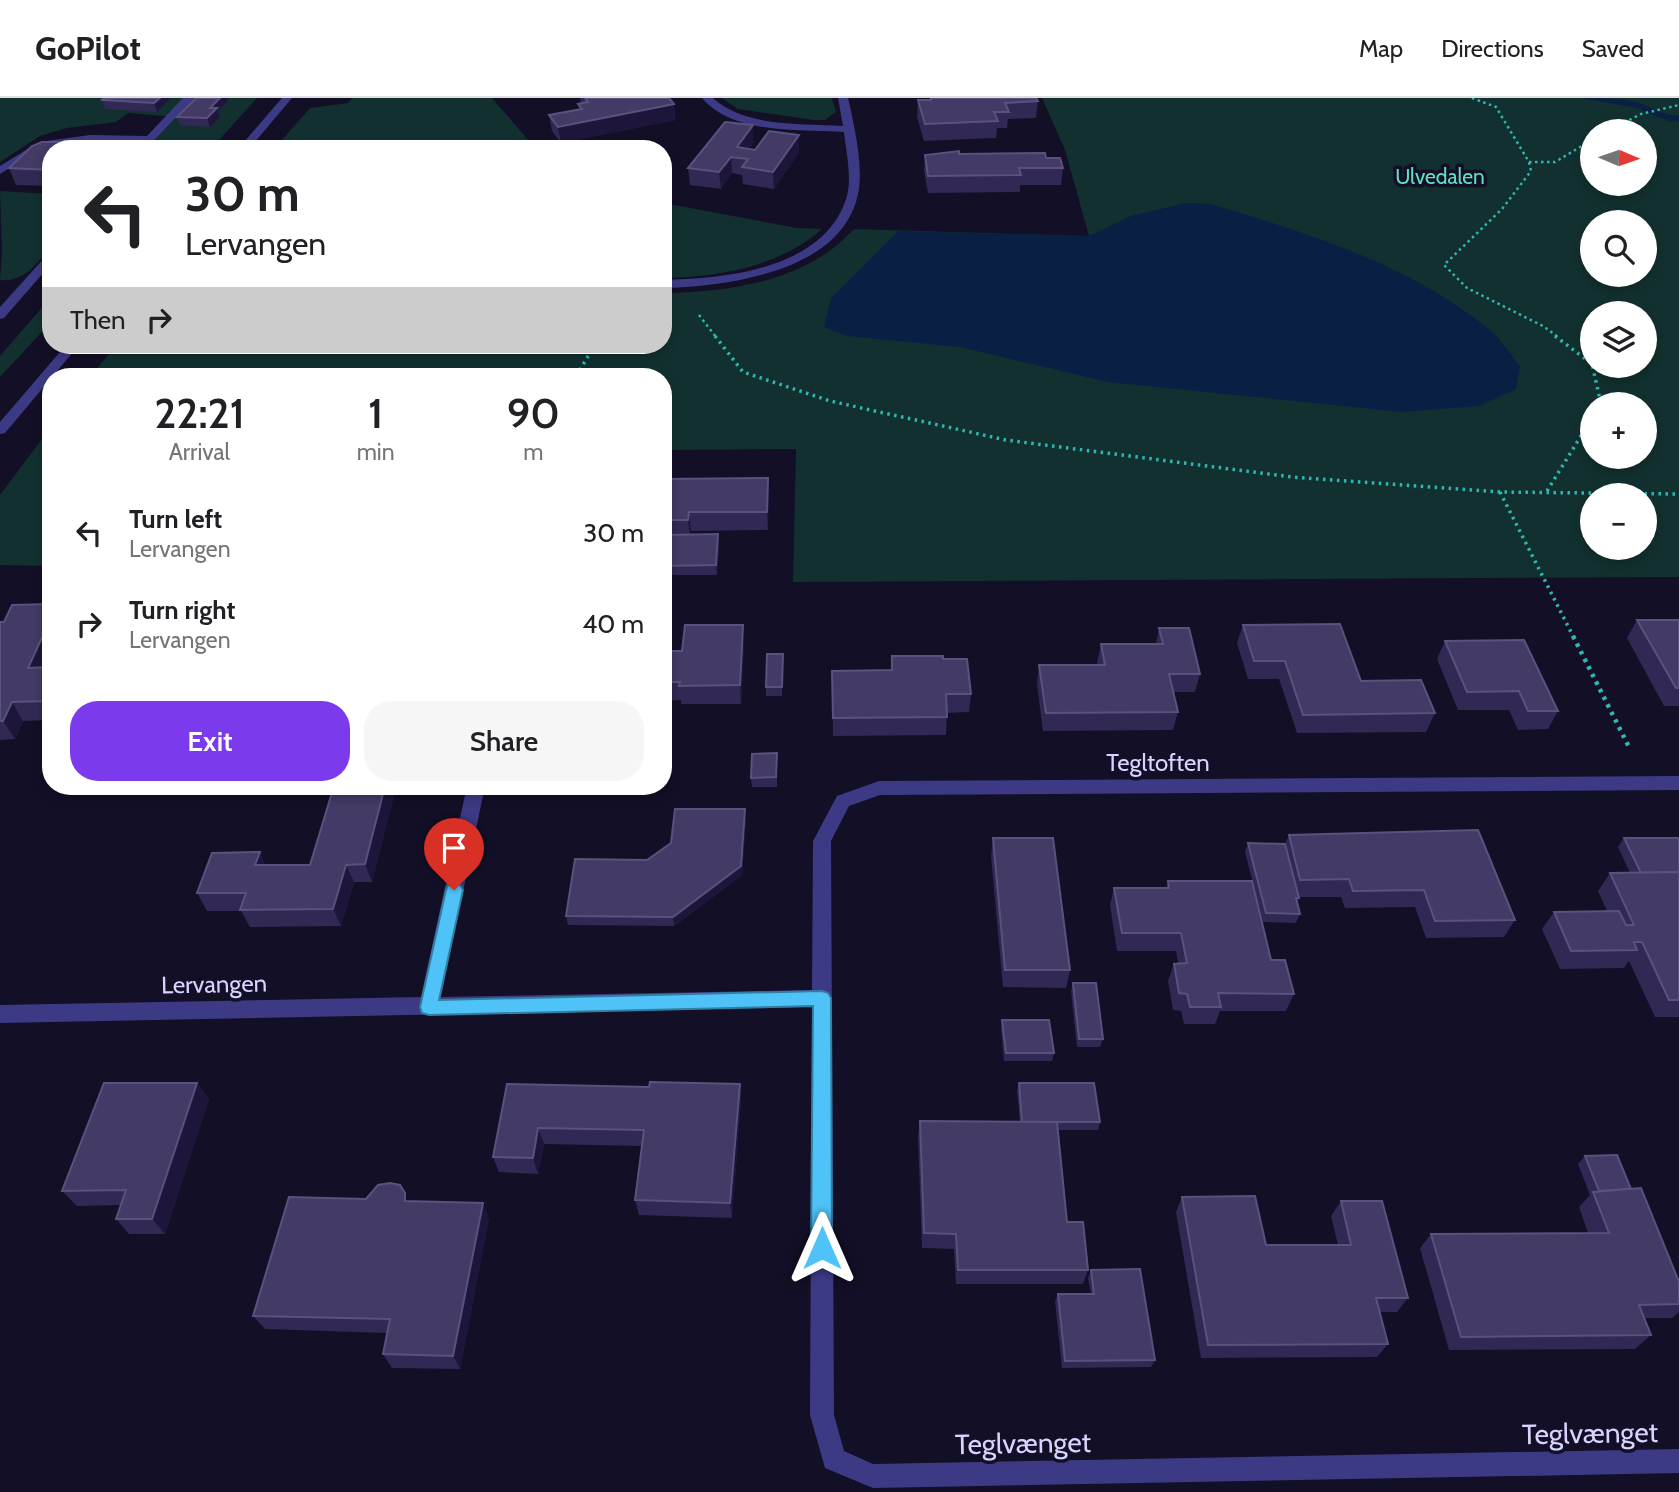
<!DOCTYPE html>
<html lang="en">
<head>
<meta charset="utf-8">
<style>
  body { margin:0; font-family:Cabin,sans-serif; background:#f6f6f6; color:#202124; height:100vh; display:flex; flex-direction:column; font-size:26px; white-space:nowrap }
  * { box-sizing:border-box; margin:0 }
  p { font-size:23px; color:#757577 }
  .icon { flex:none; width:38px; height:38px; fill:none; stroke:currentColor; stroke-width:2; stroke-linecap:round; stroke-linejoin:round }
  .map { position:relative; flex:1; overflow:hidden }
  .drawer { position:absolute; left:42px; top:270px; width:630px; height:427px; display:flex; flex-direction:column; background:#fff; border-radius:28px; box-shadow:0 4px 10px #0003 }
  .drawer>* { flex:none }
  .banner { position:absolute; left:42px; top:42px; width:630px; height:214px; border-radius:28px; box-shadow:0 4px 10px #0003; background:#fff; color:#202124; overflow:hidden }
  .needle { width:46px; rotate:92deg }
  .tools { position:absolute; left:1580px; top:21px; display:grid; gap:14px }
  .tools a { display:grid; place-items:center; width:77px; height:77px; border-radius:50%; background:#fff; box-shadow:0 4px 10px #0003; font-size:35px }
  .pin { position:absolute; display:grid; place-items:center; width:60px; height:60px; color:#fff; margin:-72px -30px; border-radius:50% 50% 50% 0; rotate:-45deg; box-shadow:0 0 7px #0007 }
  .pin .icon { rotate:45deg }
  .me { position:absolute; width:77px; margin:-38px; rotate:0deg; stroke-linejoin:round; filter:drop-shadow(0 0 5px #0008) }
  .turn { display:flex; align-items:center; gap:24px; height:147px; padding:0 28px; font-size:32px }
  .turn .icon { width:91px; height:91px; stroke-width:2.5 }
  .turn b { display:block; font-size:49px; line-height:60px }
  .then { display:flex; align-items:center; height:66px; padding:0 28px; background:#0003; gap:14px; font-size:26px }
  .eta { display:flex; justify-content:space-evenly; align-items:center; height:119px; text-align:center }
  .eta b { font-size:42px; font-weight:600; line-height:49px }
  .cta { display:flex; gap:14px; margin-top:auto; padding:14px 28px }
  .cta a { flex:1; height:80px; border-radius:28px; background:#7c3aed; color:#fff; font-size:28px; font-weight:600; line-height:80px; text-align:center }
  .cta a+a { background:#f6f6f6; color:#202124 }
  ul { padding:0; list-style:none }
  li { display:flex; align-items:center; gap:21px; height:91px; padding:0 28px }
  li div { flex:1 }
  li b { display:block; font-size:26px }
  li em { font-style:normal }
  header { display:flex; align-items:center; gap:42px; box-sizing:border-box; height:98px; padding:0 35px; background:#fff; border-bottom:2px solid #e0e0e0 }
  header strong { font-size:33px }
  nav { display:flex; gap:38px; margin-inline-start:auto; font-size:24px }
  .map>svg:first-child { display:block }
  .green { fill:#12302f; fill-rule:evenodd }
  .water { fill:#0a1f44 }
  .lines { fill:none; stroke-linecap:round; stroke-linejoin:round }
  .stream { fill:#0a1f44; fill-rule:evenodd }
  .path-far2 { stroke:#2fb8b0; stroke-width:2.5; stroke-dasharray:2.5 3.5; stroke-linecap:butt }
  .path-far1 { stroke:#2fb8b0; stroke-width:3.5; stroke-dasharray:2.5 4.5; stroke-linecap:butt }
  .path { stroke:#2fb8b0; stroke-width:4.5; stroke-dasharray:3.5 5; stroke-linecap:butt }
  .minor { fill:#3d3a85; fill-rule:evenodd }
  .wall { fill:#312854 }
  .shaded-wall { fill:#1d163a }
  .building { fill:#433a66; stroke:#5a527e; stroke-width:2 }
  .route { fill:#4fc3f7; stroke:#337fa1; stroke-width:2 }
  .labels { text-anchor:middle; dominant-baseline:central; stroke-width:7; stroke-linejoin:round; paint-order:stroke }
  .far-park-label { font-size:21px; fill:#5fe0c0; stroke:#130f26 }
  .street-label { font-size:24px; fill:#d9d4ff; stroke:#130f26 }
  .near-street-label { font-size:28px; fill:#d9d4ff; stroke:#130f26 }
</style>
</head>
<body>
<header>
<strong>GoPilot</strong>
<nav><a>Map</a><a>Directions</a><a>Saved</a></nav>
</header>
<div class="map">
<svg width="1679" height="1394" viewBox="0 0 1679 1394">
  <rect width="100%" height="100%" fill="#130f26"/>
  <!-- green -->
  <g class="green">
    <polygon points="0,0 257,0 211,51 147,51 175,19 128,15 116,24 67,30 40,38 0,64"/>
    <polygon points="352,0 492,0 536,51 274,51 310,10 348,5"/>
    <polygon points="722,0 832,0 836,14 825,22 814,22 738,11"/>
    <path d="M 1042,0 L 1679,0 L 1679,479 L 793,484 L 796,351 L 663,352 L 663,278 L 91,278 L 116,247 L 663,247 L 663,195 C 718,194 778,187 825,156 C 835,150 845,140 854,131 L 1089,138 L 1065,52 ZM 1592,33 L 1645,33 L 1645,86 L 1592,86 ZM 1592,124 L 1645,124 L 1645,177 L 1592,177 ZM 1592,215 L 1645,215 L 1645,268 L 1592,268 ZM 1592,306 L 1645,306 L 1645,359 L 1592,359 ZM 1592,397 L 1645,397 L 1645,450 L 1592,450 Z"/>
    <path d="M 0,93 L 51,96 L 51,149 C 37,165 24,185 0,182 L 2,155 Z"/>
    <path d="M 663,105 L 797,130 L 822,131 C 779,169 719,179 663,180 Z"/>
    <polygon points="51,199 51,224 0,279 0,258"/>
    <polygon points="51,329 51,468 0,467 0,397"/>
  </g>
  <!-- water -->
  <path class="water" d="M 1186,105 L 1211,106 C 1310,136 1406,165 1489,231 C 1501,241 1510,256 1520,268 L 1516,291 L 1479,308 L 1402,314 L 1108,284 L 960,249 L 847,238 L 824,229 L 831,200 L 898,133 L 1089,138 L 1131,118 Z"/>
  <g class="lines">
    <!-- stream -->
    <path class="stream" d="M 1581,0 C 1601,0 1623,0 1642,6 C 1654,10 1666,19 1679,17 L 1679,23 L 1671,24 L 1637,10 Z"/>
    <!-- path-far2 -->
    <g class="path-far2">
      <polyline points="1472,0 1496,9 1529,64 1531,73 1502,111 1444,167 1467,190 1543,228 1558,239"/>
      <polyline points="1608,33 1641,16 1679,7"/>
      <polyline points="1529,64 1555,64 1592,42"/>
      <polyline points="699,217 716,239"/>
    </g>
    <!-- path-far1 -->
    <g class="path-far1">
      <polyline points="715,238 743,274 830,303 1006,342 1292,379 1500,394 1679,396"/>
      <polyline points="1555,238 1592,266 1601,306"/>
      <polyline points="576,278 595,247"/>
      <polyline points="1547,393 1592,320"/>
      <polyline points="1500,394 1574,540"/>
    </g>
    <!-- path -->
    <polyline class="path" points="1573,538 1629,649"/>
    <!-- minor -->
    <g class="minor">
      <polygon points="183,0 194,0 147,50 139,50 141,44 90,43 42,50 0,76 0,68 39,44 90,37 147,38"/>
      <polygon points="282,0 292,0 249,51 238,51"/>
      <path d="M 702,0 L 713,0 C 746,30 801,25 843,28 L 838,0 L 848,0 C 854,26 864,70 858,96 C 842,174 728,188 663,190 L 663,182 C 726,181 826,171 847,98 C 852,79 846,53 844,34 C 799,31 734,37 702,0 Z"/>
      <polygon points="51,156 51,166 4,220 0,221 0,209 47,157"/>
      <polygon points="66,247 79,247 5,335 0,336 0,324"/>
      <polygon points="1679,678 1679,692 880,697 849,708 831,743 834,1317 844,1353 873,1366 1679,1351 1679,1375 873,1390 825,1370 810,1317 812,909 0,925 0,907 421,899 467,688 485,688 441,899 812,892 813,743 837,698 879,683"/>
    </g>
  </g>
  <!-- wall -->
  <g class="wall">
    <polygon points="104,0 169,0 169,2 157,14 105,11 102,2"/>
    <polygon points="196,0 227,0 228,3 218,13 220,19 210,29 180,27 177,19"/>
    <polygon points="580,0 669,0 674,6 675,22 561,45 552,33 549,17 579,11 578,6 581,6"/>
    <polygon points="930,0 1036,0 1038,3 1036,20 1008,21 1007,30 997,30 996,40 924,43 917,19 918,2 929,2"/>
    <polygon points="42,44 83,44 85,50 90,51 51,51 51,88 16,87 9,70 32,48"/>
    <polygon points="754,44 749,51 799,54 774,91 743,86 742,77 732,75 721,91 690,87 688,70"/>
    <polygon points="959,56 1063,70 1061,87 1020,87 1020,94 928,95 924,73 925,57"/>
    <polygon points="768,380 768,432 691,433 690,437 718,436 719,446 717,477 666,477 665,468 667,441 663,441 663,381"/>
    <polygon points="1637,522 1679,522 1679,608 1664,608 1627,540"/>
    <polygon points="0,524 48,569 51,569 51,622 23,623 15,641 0,642"/>
    <polygon points="1243,527 1361,583 1435,615 1426,634 1297,635 1279,581 1248,581 1237,545"/>
    <polygon points="1159,530 1200,576 1195,594 1173,594 1178,614 1173,632 1043,633 1037,586 1039,567 1098,567 1097,565 1101,546 1156,546"/>
    <polygon points="1445,543 1558,613 1548,631 1518,632 1509,612 1458,612 1437,561"/>
    <polygon points="744,545 741,606 681,606 681,602 663,603 663,553 682,553"/>
    <polygon points="783,556 782,598 766,598 766,589"/>
    <polygon points="892,558 943,561 971,596 969,614 947,615 946,637 833,638 832,573 891,573"/>
    <polygon points="777,664 777,689 752,689 751,680"/>
    <polygon points="278,688 395,688 396,689 372,784 354,784 341,828 250,829 241,813 207,813 197,795 266,767 310,767 332,693 280,692"/>
    <polygon points="746,721 742,777 674,828 568,827 566,818 647,762"/>
    <polygon points="1289,737 1515,822 1504,839 1426,840 1415,809 1345,810 1341,799 1299,799 1298,804 1300,816 1296,825 1263,824 1245,754 1248,745 1285,746"/>
    <polygon points="993,740 1070,872 1066,890 1003,889 991,758"/>
    <polygon points="1624,740 1679,743 1679,919 1655,919 1629,863 1624,870 1560,871 1542,831 1554,814 1607,813 1598,793 1610,775 1630,775 1618,749"/>
    <polygon points="1168,783 1271,862 1294,896 1286,913 1220,913 1215,926 1184,926 1181,913 1173,912 1168,883 1174,866 1178,865 1176,853 1117,853 1110,807 1114,790 1166,790"/>
    <polygon points="1073,885 1103,941 1100,949 1077,949 1071,893"/>
    <polygon points="1002,922 1054,955 1052,963 1004,963 1001,931"/>
    <polygon points="197,985 209,1001 165,1136 129,1136 116,1121 121,1107 77,1108 62,1093"/>
    <polygon points="1019,985 1100,1024 1098,1032 1058,1032 1067,1124 1088,1172 1083,1186 956,1186 954,1151 922,1150 918,1039 920,1023 1020,1024 1017,993"/>
    <polygon points="507,986 649,989 740,986 741,1002 732,1120 639,1117 635,1102 642,1048 544,1046 538,1076 499,1074 493,1059"/>
    <polygon points="1585,1058 1631,1091 1679,1184 1679,1214 1672,1220 1644,1220 1651,1237 1635,1251 1449,1252 1420,1150 1431,1136 1588,1135 1579,1109 1590,1097 1578,1066"/>
    <polygon points="1182,1099 1266,1147 1338,1147 1331,1118 1341,1103 1408,1200 1397,1214 1379,1214 1388,1246 1377,1259 1201,1260 1176,1114"/>
    <polygon points="410,1103 489,1120 460,1271 392,1270 383,1256 387,1235 265,1231 253,1218"/>
    <polygon points="1091,1172 1155,1262 1151,1269 1062,1270 1055,1203 1058,1196 1091,1196 1088,1180"/>
  </g>
  <!-- shaded-wall -->
  <g class="shaded-wall">
    <polygon points="160,0 169,0 169,2 157,14 154,5"/>
    <polygon points="220,0 227,0 228,3 218,13 220,19 210,29 207,20 210,10"/>
    <polygon points="674,6 675,22 561,45 558,29"/>
    <polygon points="753,27 754,44 742,60 737,49"/>
    <polygon points="799,37 799,54 774,91 773,74"/>
    <polygon points="83,44 86,51 77,49"/>
    <polygon points="731,59 732,75 721,91 719,74"/>
    <polygon points="768,380 769,398 768,432 767,414"/>
    <polygon points="689,414 691,433 690,440 688,422"/>
    <polygon points="718,436 719,446 717,477 716,467"/>
    <polygon points="51,520 51,562 39,588 28,570"/>
    <polygon points="743,527 744,545 741,606 740,587"/>
    <polygon points="12,604 23,623 15,641 3,623"/>
    <polygon points="385,688 395,688 396,689 372,784 365,766"/>
    <polygon points="745,711 746,721 742,777 674,828 673,819"/>
    <polygon points="260,754 268,772 255,767"/>
    <polygon points="346,767 354,784 341,828 333,811"/>
    <polygon points="197,985 209,1001 165,1136 152,1121"/>
    <polygon points="740,986 741,1002 732,1120 730,1105"/>
    <polygon points="538,1030 544,1046 538,1076 533,1060"/>
    <polygon points="483,1105 489,1120 460,1271 453,1258"/>
  </g>
  <!-- building -->
  <g class="building">
    <polygon points="104,0 160,0 154,5 102,2"/>
    <polygon points="196,0 220,0 210,10 217,10 207,20 177,19"/>
    <polygon points="585,0 669,0 674,6 558,29 549,17 582,11 578,6 588,4"/>
    <polygon points="931,0 1036,0 1038,3 1005,5 1009,14 994,14 998,23 925,26 918,2 931,2"/>
    <polygon points="725,24 753,27 737,49 755,52 769,33 799,37 773,74 742,69 748,61 731,59 719,74 688,70"/>
    <polygon points="42,44 83,44 77,49 90,51 51,51 51,72 9,70 32,48"/>
    <polygon points="959,53 959,56 1045,55 1046,60 1060,60 1063,70 1019,70 1021,77 928,78 925,57"/>
    <polygon points="768,380 767,414 689,414 688,422 663,422 663,381"/>
    <polygon points="718,436 716,467 665,468 668,437"/>
    <polygon points="51,506 51,520 28,570 51,569 51,603 12,604 3,623 0,623 0,524 4,524 12,507"/>
    <polygon points="1637,522 1679,522 1679,590 1676,590"/>
    <polygon points="1340,526 1361,583 1421,582 1435,615 1303,617 1285,563 1254,563 1243,527"/>
    <polygon points="685,527 743,527 740,587 679,588 680,584 663,584 663,553 682,553"/>
    <polygon points="1159,530 1189,530 1200,576 1169,576 1178,614 1046,615 1039,567 1105,567 1101,546 1163,546"/>
    <polygon points="1524,542 1558,613 1528,613 1519,593 1467,594 1445,543"/>
    <polygon points="767,556 783,556 782,589 766,589"/>
    <polygon points="892,558 943,558 943,561 967,561 971,596 946,596 947,619 833,620 832,573 892,572"/>
    <polygon points="777,655 776,679 751,680 752,656"/>
    <polygon points="334,688 385,688 365,766 346,767 333,811 240,812 246,795 197,795 212,755 260,754 255,767 310,767"/>
    <polygon points="675,711 745,711 741,768 673,819 566,818 575,761 647,762 671,745"/>
    <polygon points="1478,732 1515,822 1435,823 1424,792 1353,793 1349,781 1300,782 1289,737"/>
    <polygon points="993,740 1053,740 1070,872 1005,872"/>
    <polygon points="1624,740 1678,740 1679,743 1679,774 1641,775"/>
    <polygon points="1248,745 1285,746 1299,800 1296,800 1300,816 1266,815"/>
    <polygon points="1679,774 1679,902 1669,902 1642,844 1634,844 1637,852 1571,853 1554,814 1619,813 1626,827 1634,827 1610,775"/>
    <polygon points="1168,783 1252,783 1271,862 1285,862 1294,896 1218,895 1221,909 1190,909 1187,896 1179,895 1174,866 1187,865 1181,835 1122,835 1114,790 1169,790"/>
    <polygon points="1073,885 1096,885 1103,941 1079,941"/>
    <polygon points="1002,922 1049,922 1054,955 1006,955"/>
    <polygon points="650,984 740,986 730,1105 635,1102 644,1032 538,1030 533,1060 493,1059 507,986 649,989"/>
    <polygon points="104,985 197,985 152,1121 116,1121 126,1092 62,1093"/>
    <polygon points="1019,985 1094,985 1100,1024 1022,1024"/>
    <polygon points="920,1023 1057,1024 1067,1124 1083,1124 1088,1172 958,1172 956,1136 924,1135"/>
    <polygon points="1617,1057 1631,1091 1599,1093 1585,1058"/>
    <polygon points="390,1085 400,1087 405,1095 405,1103 483,1105 453,1258 383,1256 390,1221 253,1218 289,1099 366,1101 378,1087"/>
    <polygon points="1641,1090 1679,1184 1679,1206 1639,1207 1651,1237 1461,1239 1431,1136 1609,1135 1593,1094"/>
    <polygon points="1255,1098 1266,1147 1351,1147 1341,1103 1382,1103 1408,1200 1376,1200 1388,1246 1208,1247 1182,1099"/>
    <polygon points="1140,1171 1155,1262 1065,1263 1058,1196 1094,1196 1091,1172"/>
  </g>
  <!-- route -->
  <polygon class="route" points="454,785 460,787 463,792 439,902 822,893 828,895 831,900 832,1150 829,1157 822,1160 814,1157 811,1150 813,908 429,917 422,915 420,909 446,792 448,787"/>
  <g class="labels">
    <!-- far-park labels -->
    <g class="far-park-label">
      <text x="1440" y="78">Ulvedalen</text>
    </g>
    <!-- street labels -->
    <g class="street-label">
      <text x="1158" y="664">Tegltoften</text>
      <text transform="translate(214 886) rotate(-1)">Lervangen</text>
    </g>
    <!-- near-street labels -->
    <g class="near-street-label">
      <text transform="translate(1590 1335) rotate(-1)">Teglvænget</text>
      <text transform="translate(1023 1345) rotate(-1)">Teglvænget</text>
    </g>
  </g>
</svg>
<div class="tools">
<a><svg class="needle" viewBox="-14 -14 28 28"><path d="M0-13l5 13h-10z" fill="#e53935"/><path d="M0 13l5-13h-10z" fill="#757577"/></svg></a>
<a><svg class="icon" aria-label="search" viewBox="0 0 24 24"><circle cx="10" cy="10" r="6"/><path d="M15 15l6 6"/></svg></a>
<a><svg class="icon" aria-label="layers" viewBox="0 0 24 24"><path d="M12 4l9 5-9 5-9-5zM3 14l9 5 9-5"/></svg></a>
<a>+</a>
<a>−</a>
</div>
<div class="pin" style="left:454px;top:792px;background:#d93025"><svg class="icon" aria-label="arrive" viewBox="0 0 24 24"><path d="M6 21V4h12l-3 4 3 4H6"/></svg></div>
<svg class="me" style="left:822px;top:1150px" viewBox="-20 -20 40 40"><path d="M0-17L14 15 0 8-14 15z" fill="#4fc3f7" stroke="#fff" stroke-width="4"/></svg>
<div class="banner">
<div class="turn"><svg class="icon" aria-label="left" viewBox="0 0 24 24"><path d="M17 20v-9H6M10 6l-5 5 5 5"/></svg><div><b>30 m</b>Lervangen</div></div>
<div class="then">Then<svg class="icon" aria-label="right" viewBox="0 0 24 24"><path d="M7 20v-9h11M14 6l5 5-5 5"/></svg></div>
</div>
<section class="drawer">
<div class="eta">
<div><b>22:21</b><p>Arrival</p></div>
<div><b>1</b><p>min</p></div>
<div><b>90</b><p>m</p></div>
</div>
<ul>
<li><svg class="icon" aria-label="left" viewBox="0 0 24 24"><path d="M17 20v-9H6M10 6l-5 5 5 5"/></svg><div><b>Turn left</b><p>Lervangen</p></div><em>30 m</em></li>
<li><svg class="icon" aria-label="right" viewBox="0 0 24 24"><path d="M7 20v-9h11M14 6l5 5-5 5"/></svg><div><b>Turn right</b><p>Lervangen</p></div><em>40 m</em></li>
</ul>
<div class="cta"><a>Exit</a><a>Share</a></div>
</section>
</div>
</body>
</html>
